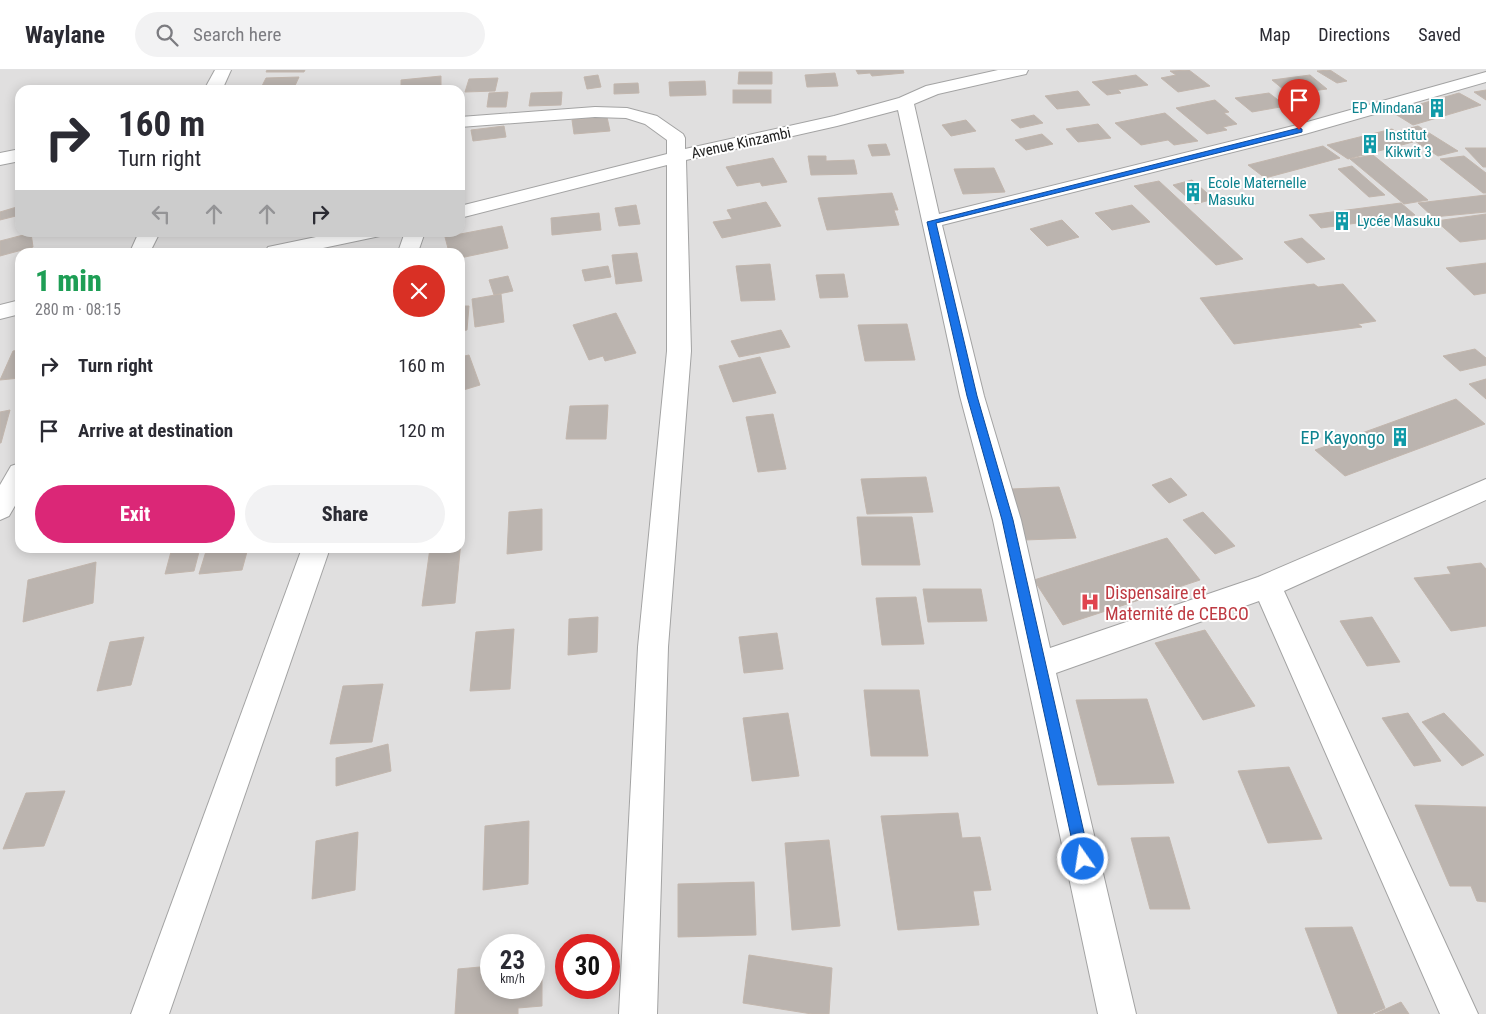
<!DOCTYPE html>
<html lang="en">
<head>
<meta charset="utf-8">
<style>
  body { margin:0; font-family:"Roboto Condensed",sans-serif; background:#f2f2f3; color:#2b2b33; height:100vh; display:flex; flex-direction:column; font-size:19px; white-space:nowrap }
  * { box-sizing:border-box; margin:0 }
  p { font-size:16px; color:#7c7c81 }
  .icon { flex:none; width:28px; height:28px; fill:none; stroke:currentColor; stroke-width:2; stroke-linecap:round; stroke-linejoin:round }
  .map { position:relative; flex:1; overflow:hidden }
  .details { position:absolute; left:15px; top:178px; width:450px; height:305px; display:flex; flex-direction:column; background:#fff; border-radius:15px; box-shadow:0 2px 12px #0003 }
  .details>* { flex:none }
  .banner { position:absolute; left:15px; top:15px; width:450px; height:152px; border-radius:15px; box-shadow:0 2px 12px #0003; background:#fff; color:#2b2b33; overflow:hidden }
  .speed { position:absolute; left:480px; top:864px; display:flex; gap:10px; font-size:25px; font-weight:700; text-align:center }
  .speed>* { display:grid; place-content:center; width:65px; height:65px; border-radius:50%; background:#fff; box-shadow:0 2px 12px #0003; line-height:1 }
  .speed small { font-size:12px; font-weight:400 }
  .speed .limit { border:8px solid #d22; background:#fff; color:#111 }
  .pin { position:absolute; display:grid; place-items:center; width:42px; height:42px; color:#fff; margin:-51px -21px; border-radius:50% 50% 50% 0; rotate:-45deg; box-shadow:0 0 5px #0007 }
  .pin .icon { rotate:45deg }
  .me { position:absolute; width:55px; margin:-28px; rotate:347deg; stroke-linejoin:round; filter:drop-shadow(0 0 4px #0008) }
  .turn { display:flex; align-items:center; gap:18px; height:105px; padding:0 20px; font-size:22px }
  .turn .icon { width:65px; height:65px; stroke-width:2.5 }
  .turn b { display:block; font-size:35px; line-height:42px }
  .lanes { display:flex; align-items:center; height:48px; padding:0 20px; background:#0003; justify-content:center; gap:25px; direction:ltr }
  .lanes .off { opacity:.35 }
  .round { display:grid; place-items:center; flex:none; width:52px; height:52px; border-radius:26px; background:#f2f2f3 }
  .head { display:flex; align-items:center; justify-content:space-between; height:85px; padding:0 20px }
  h1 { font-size:30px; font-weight:800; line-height:38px; color:#1e9e55 }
  .button { display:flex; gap:10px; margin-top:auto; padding:10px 20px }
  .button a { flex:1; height:58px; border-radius:30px; background:#db2777; color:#fff; font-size:20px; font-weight:800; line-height:58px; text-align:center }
  .button a+a { background:#f2f2f3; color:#2b2b33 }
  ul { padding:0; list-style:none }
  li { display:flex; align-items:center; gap:15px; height:65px; padding:0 20px }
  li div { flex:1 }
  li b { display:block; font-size:19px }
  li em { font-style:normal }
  header { display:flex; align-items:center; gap:30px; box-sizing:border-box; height:70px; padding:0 25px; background:#fff; border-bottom:1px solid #e1e1e2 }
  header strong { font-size:24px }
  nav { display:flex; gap:28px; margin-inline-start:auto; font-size:18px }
  .search { width:350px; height:45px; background:#f2f2f3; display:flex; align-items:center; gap:12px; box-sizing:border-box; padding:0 18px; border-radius:28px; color:#7c7c81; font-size:19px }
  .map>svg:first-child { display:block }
  .residential { fill:#e0dfdf; fill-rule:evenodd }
  .building { fill:#bbb4af; stroke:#c2b6ad }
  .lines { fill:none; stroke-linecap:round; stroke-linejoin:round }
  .minor-casing { stroke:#a3a3a3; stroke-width:2 }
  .minor { fill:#fff; fill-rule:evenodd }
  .route { fill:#1a73e8; stroke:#114b97 }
  .labels { text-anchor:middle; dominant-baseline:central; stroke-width:4; stroke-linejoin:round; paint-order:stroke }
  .far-culture-label { font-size:15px; fill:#0d838f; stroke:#fff; text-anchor:start }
  .far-street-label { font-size:15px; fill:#222; stroke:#fff }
  .culture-label { font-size:18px; fill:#0d838f; stroke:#fff; text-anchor:end }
  .health-label { font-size:18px; fill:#be3a42; stroke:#fff; text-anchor:start }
</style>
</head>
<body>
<header>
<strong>Waylane</strong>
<div class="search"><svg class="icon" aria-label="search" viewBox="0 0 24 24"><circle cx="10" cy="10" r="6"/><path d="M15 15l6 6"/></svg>Search here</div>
<nav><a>Map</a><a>Directions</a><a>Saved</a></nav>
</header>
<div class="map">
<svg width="1486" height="944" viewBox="0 0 1486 944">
  <rect width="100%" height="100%" fill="#f1efea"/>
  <!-- residential -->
  <path class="residential" d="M 0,0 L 1486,0 L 1486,944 L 0,944 ZM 20,20 L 460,20 L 460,162 L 20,162 ZM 20,182 L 460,182 L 460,478 L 20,478 ZM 491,875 L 534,875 L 534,918 L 491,918 ZM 566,875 L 609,875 L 609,918 L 566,918 Z"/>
  <!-- building -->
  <g class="building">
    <polygon points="267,0 305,0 304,2 266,2"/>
    <polygon points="856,0 903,0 904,3 872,6 870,3 858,4"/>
    <polygon points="1189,0 1210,16 1178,22 1161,8 1176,5 1170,1"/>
    <polygon points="1330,0 1347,11 1337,13 1317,1"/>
    <polygon points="739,2 772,2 772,14 738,14"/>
    <polygon points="835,3 838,16 807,17 805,5"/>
    <polygon points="598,5 601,17 587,19 584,7"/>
    <polygon points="1136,5 1148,15 1118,20 1121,23 1107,25 1092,12"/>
    <polygon points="1310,5 1327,19 1289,24 1272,10"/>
    <polygon points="441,6 441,19 401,20 401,10"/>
    <polygon points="299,7 293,20 260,20 266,8"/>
    <polygon points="498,8 495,21 465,22 469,9"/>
    <polygon points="705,11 706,25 670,26 669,12"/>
    <polygon points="638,13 639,23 614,24 614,14"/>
    <rect x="733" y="20" width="38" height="13"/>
    <polygon points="1486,20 1486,30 1474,22"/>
    <polygon points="1078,21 1090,35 1057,39 1045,26"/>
    <polygon points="508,22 506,37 487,37 489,23"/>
    <polygon points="562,22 561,35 529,36 531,23"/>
    <polygon points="1269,23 1286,36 1252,42 1235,28"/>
    <polygon points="1459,23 1481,35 1413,55 1392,42"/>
    <polygon points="1215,30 1229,42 1224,43 1237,54 1223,57 1227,60 1207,64 1176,38"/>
    <polygon points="1165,43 1198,71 1174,75 1168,70 1141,75 1115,53"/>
    <polygon points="1034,45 1043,53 1020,58 1011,50"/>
    <polygon points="607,47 610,61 574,64 572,50"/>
    <polygon points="966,50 976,61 951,66 942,55"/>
    <polygon points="1098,54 1111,68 1078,72 1066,59"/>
    <polygon points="504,56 506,67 473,71 471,60"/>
    <polygon points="1418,56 1458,81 1438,86 1399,61"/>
    <polygon points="1392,59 1413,72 1348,89 1327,75"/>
    <polygon points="1042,64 1053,74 1026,80 1015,70"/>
    <polygon points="886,74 890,85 872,86 868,75"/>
    <polygon points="1323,76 1340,88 1265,108 1248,95"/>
    <polygon points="1465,78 1486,78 1486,97 1483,97"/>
    <polygon points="1373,85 1428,130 1404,134 1350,89"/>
    <polygon points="808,86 826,86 826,91 854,90 857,104 811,105"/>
    <polygon points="1464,86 1486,103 1486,123 1483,123 1440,89"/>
    <polygon points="773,88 787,112 762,116 760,112 737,116 726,97"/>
    <polygon points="1352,96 1385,125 1369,127 1338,99"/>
    <polygon points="994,98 1005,122 963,124 954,99"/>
    <polygon points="1192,110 1214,129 1195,134 1173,115"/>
    <polygon points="1159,111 1243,189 1216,195 1134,116"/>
    <polygon points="892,123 898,140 894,140 899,155 827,160 818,128"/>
    <polygon points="1486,125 1486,142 1433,147 1418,133"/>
    <polygon points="766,132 781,156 722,168 713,152 732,149 727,140"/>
    <polygon points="1401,133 1415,145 1321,158 1309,145"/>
    <polygon points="636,135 640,154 619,156 615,138"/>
    <polygon points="1132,135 1150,152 1112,160 1095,143"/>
    <polygon points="20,136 20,145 0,150 0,142"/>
    <polygon points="599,143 601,160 552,165 551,148"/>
    <polygon points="1486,144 1486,169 1460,172 1436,151"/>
    <polygon points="1062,150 1079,167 1047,176 1030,159"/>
    <polygon points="502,156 508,178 460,188 460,182 449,182 445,167"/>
    <polygon points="31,163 33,177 0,186 0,171"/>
    <polygon points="1302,168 1325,189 1307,193 1284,172"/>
    <polygon points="637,183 642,211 616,214 612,185"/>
    <polygon points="1486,193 1486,223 1474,225 1446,198"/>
    <polygon points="770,194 775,230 741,231 736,196"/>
    <polygon points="608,196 611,207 585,211 582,200"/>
    <polygon points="844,204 848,227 820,228 816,205"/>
    <polygon points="508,206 513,221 494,225 489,210"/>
    <polygon points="1314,214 1318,217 1343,214 1376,251 1358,254 1362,257 1234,274 1200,228"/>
    <polygon points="501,224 504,252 475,257 472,229"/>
    <polygon points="460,236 469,236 467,260 460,261"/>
    <polygon points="616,243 636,283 605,291 603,286 589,290 573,255"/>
    <polygon points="907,254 915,290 865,291 858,255"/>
    <polygon points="781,260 790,277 739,287 731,271"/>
    <polygon points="1475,279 1486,288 1486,295 1460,301 1443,286"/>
    <polygon points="20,280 20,308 0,310 13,281"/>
    <polygon points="469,285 480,315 460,321 460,287"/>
    <polygon points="760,287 776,323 733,332 719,296"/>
    <polygon points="1486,309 1486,329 1469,314"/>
    <polygon points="1456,329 1485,354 1345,406 1315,380"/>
    <polygon points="608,335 606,369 566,369 570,336"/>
    <polygon points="10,340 1,373 0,373 0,342"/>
    <polygon points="773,344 786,399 758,402 746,347"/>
    <polygon points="460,369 462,369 460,410"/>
    <polygon points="926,407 933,442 867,444 861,409"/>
    <polygon points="1171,408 1187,425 1169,433 1152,415"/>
    <polygon points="1059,417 1076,468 1025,470 1011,419"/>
    <polygon points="542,439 542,480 507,484 509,442"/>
    <polygon points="1203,442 1235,476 1215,484 1183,450"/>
    <polygon points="857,447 912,447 920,495 862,495"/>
    <polygon points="1167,468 1200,510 1063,555 1034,510"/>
    <polygon points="460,471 461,471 455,533 422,536 430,478 460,478"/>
    <polygon points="172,478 200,478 194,501 165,504"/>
    <polygon points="207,478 248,478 242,500 199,504"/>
    <polygon points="96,492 93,533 23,552 28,510"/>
    <polygon points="1481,493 1486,499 1486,556 1451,561 1414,508 1451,504 1447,497"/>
    <polygon points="923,519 981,519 987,551 928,552"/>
    <polygon points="916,527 924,574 882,575 876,528"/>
    <polygon points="598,547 597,582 568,585 569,549"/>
    <polygon points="1372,547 1400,592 1367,596 1340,551"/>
    <polygon points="514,559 510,619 470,621 476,562"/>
    <polygon points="1205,560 1255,636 1203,650 1155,573"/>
    <polygon points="777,563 783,599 744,603 739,567"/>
    <polygon points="144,567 131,615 97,621 110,572"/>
    <polygon points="383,614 372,672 330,674 343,616"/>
    <polygon points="864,620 919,620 928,686 871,686"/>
    <polygon points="1147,629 1174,713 1098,715 1076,630"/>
    <polygon points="788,643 799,706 752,711 743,648"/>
    <polygon points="1408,643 1441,691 1414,696 1382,648"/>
    <polygon points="1444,643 1484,685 1462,696 1422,652"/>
    <polygon points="388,674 391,701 336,716 336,688"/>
    <polygon points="1289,697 1322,769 1268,773 1238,701"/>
    <polygon points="65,721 44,776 3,779 26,723"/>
    <polygon points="1415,735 1486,737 1486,832 1477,831 1471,816 1450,816"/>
    <polygon points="958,743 962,768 980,767 991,820 973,821 979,855 898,860 881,746"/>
    <polygon points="529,751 528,814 483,820 485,756"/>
    <polygon points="358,762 355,820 312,829 316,771"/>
    <polygon points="1169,767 1190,839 1150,839 1131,768"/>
    <polygon points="829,770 840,856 792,860 785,773"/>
    <polygon points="754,812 756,865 678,867 678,814"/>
    <polygon points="1352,857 1385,938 1371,944 1338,944 1305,858"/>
    <polygon points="749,885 832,898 829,944 812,944 743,933"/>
    <polygon points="542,890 542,936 518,938 518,944 455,944 458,899 491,896 491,918 534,918 534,891"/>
    <polygon points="1401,932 1409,944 1375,944"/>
  </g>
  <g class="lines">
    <!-- minor casing -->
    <g class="minor-casing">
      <g id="minor">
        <polygon points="215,0 231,0 222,20 204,20"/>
        <polygon points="998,0 1028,0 1026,4 938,24 914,34 939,144 1293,56 1486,2 1486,12 1305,64 942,155 984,326 1021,450 1050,578 1258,507 1486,409 1486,430 1284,521 1478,944 1440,944 1259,531 1056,603 1136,944 1098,944 993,450 960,326 898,40 837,56 686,90 691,281 668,577 657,944 619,944 638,577 667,281 667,95 460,148 460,136 667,84 667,70 645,54 626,48 595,47 460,57 460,47 595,37 627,38 657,46 683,64 685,68 685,79 834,46 899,28 926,16"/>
        <polygon points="20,79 20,91 0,95 0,83"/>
        <polygon points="139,162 160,162 150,182 130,182"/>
        <polygon points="340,162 383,162 380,166 304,182 265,182 268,177"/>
        <polygon points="405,162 425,162 418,182 398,182"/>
        <polygon points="20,230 20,244 0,249 0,235"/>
        <polygon points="20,393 20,427 9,446 0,450 0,415 11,396"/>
        <polygon points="302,478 330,478 169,944 131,944"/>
      </g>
    </g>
    <!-- minor -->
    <use href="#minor" class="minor"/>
  </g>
  <!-- route -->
  <polygon class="route" points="1299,58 1302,59 1302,62 936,153 977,326 1013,450 1090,789 1088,794 1083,796 1078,794 1076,789 1002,450 967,326 927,152"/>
  <!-- icons -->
  <defs>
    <g id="building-bare" transform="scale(1.5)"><path d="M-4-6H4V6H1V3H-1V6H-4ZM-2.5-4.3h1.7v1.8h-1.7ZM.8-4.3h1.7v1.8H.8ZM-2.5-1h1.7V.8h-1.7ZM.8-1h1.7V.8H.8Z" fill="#0f9aa8" stroke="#fff" stroke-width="2.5" paint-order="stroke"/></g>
    <g id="hospital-bare" transform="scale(1.5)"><path d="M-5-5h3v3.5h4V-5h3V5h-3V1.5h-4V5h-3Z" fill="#e0444e" stroke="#fff" stroke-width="2.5" paint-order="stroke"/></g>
  </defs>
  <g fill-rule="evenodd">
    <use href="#building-bare" x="1437" y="38"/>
    <use href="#building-bare" x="1370" y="74"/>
    <use href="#building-bare" x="1193" y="122"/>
    <use href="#building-bare" x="1342" y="151"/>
    <use href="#building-bare" x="1400" y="367"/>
    <use href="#hospital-bare" x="1090" y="532"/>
  </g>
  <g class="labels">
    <!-- far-culture labels -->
    <g class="far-culture-label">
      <text x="1422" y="38" text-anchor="end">EP Mindana</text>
      <text x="1385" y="65">Institut<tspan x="1385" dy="17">Kikwit 3</tspan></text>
      <text x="1208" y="113">Ecole Maternelle<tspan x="1208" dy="17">Masuku</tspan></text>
      <text x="1357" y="151">Lycée Masuku</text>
    </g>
    <!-- far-street labels -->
    <g class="far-street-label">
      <text transform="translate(741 73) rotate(-12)">Avenue Kinzambi</text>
    </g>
    <!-- culture labels -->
    <g class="culture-label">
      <text x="1385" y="367">EP Kayongo</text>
    </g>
    <!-- health labels -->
    <g class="health-label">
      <text x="1105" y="522">Dispensaire et<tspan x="1105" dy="21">Maternité de CEBCO</tspan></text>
    </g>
  </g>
</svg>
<div class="speed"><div>23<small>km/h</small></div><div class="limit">30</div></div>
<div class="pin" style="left:1299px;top:60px;background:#d93025"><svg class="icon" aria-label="arrive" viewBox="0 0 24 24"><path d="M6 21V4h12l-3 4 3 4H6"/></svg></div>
<svg class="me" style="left:1083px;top:789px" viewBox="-20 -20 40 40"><circle r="17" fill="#1a73e8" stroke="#fff" stroke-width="3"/><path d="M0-11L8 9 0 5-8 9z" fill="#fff"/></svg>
<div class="banner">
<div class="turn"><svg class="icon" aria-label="right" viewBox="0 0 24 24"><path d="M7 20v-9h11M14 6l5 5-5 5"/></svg><div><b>160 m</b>Turn right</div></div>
<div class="lanes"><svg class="icon off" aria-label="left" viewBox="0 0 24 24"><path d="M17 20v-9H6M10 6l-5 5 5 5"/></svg><svg class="icon off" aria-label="ahead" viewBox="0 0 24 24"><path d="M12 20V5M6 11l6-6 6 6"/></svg><svg class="icon off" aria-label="ahead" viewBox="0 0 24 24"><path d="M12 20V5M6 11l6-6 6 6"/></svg><svg class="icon" aria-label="right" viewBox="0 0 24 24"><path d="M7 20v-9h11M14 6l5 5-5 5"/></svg></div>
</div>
<section class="details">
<div class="head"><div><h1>1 min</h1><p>280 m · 08:15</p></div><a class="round" style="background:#d93025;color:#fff"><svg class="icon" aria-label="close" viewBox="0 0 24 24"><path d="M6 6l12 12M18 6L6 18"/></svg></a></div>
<ul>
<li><svg class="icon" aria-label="right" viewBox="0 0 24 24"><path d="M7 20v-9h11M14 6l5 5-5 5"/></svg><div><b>Turn right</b></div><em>160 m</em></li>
<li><svg class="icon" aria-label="arrive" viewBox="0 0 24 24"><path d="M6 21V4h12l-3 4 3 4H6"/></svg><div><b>Arrive at destination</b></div><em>120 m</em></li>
</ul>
<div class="button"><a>Exit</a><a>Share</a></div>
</section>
</div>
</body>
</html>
